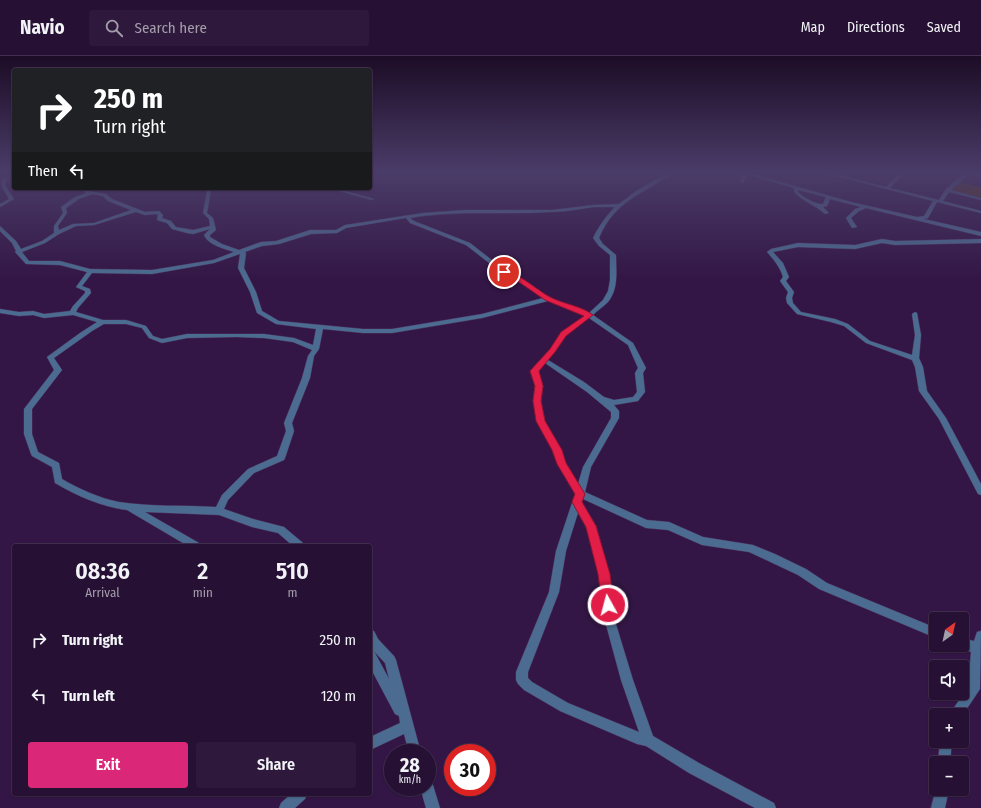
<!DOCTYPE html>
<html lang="en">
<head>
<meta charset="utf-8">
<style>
  body { margin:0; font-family:"Fira Sans Condensed",sans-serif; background:#2e193c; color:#f1f3f6; height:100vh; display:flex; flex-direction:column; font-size:15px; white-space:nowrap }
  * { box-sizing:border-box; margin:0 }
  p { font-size:13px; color:#a49dac }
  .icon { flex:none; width:22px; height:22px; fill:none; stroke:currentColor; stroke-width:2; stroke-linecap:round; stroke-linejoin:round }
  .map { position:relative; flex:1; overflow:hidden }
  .panel { position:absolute; left:12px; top:488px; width:360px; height:252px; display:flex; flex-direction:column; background:#261034; border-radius:4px; box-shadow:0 1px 3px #0004,0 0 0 1px #42304f }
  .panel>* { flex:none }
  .hud { position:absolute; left:12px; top:12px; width:360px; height:122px; border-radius:4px; box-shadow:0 1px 3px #0004,0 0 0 1px #42304f; background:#202124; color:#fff; overflow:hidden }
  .needle { width:26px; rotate:33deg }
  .buttons { position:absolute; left:929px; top:556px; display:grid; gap:8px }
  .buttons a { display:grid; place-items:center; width:40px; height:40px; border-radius:4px; background:#261034; box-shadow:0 1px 3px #0004,0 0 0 1px #42304f; font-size:20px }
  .speed { position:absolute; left:384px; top:688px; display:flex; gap:8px; font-size:20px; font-weight:700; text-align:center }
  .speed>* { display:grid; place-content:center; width:52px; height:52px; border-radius:50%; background:#261034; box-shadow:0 1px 3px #0004,0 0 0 1px #42304f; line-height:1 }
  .speed small { font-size:10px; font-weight:400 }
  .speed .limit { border:6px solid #d22; background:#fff; color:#111 }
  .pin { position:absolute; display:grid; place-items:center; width:34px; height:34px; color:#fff; margin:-17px; border:2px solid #fff; border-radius:50%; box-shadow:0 1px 4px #0007 }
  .me { position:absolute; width:44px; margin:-22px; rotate:353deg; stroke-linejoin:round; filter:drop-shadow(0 0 3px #0008) }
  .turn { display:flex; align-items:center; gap:14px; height:84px; padding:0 16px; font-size:18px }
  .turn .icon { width:52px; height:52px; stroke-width:2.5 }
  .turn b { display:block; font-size:28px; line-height:34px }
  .then { display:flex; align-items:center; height:38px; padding:0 16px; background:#0003; gap:8px; font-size:15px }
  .eta { display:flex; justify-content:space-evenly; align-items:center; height:68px; text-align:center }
  .eta b { font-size:24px; font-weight:600; line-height:28px }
  .action { display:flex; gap:8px; margin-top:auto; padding:8px 16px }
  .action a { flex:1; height:46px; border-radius:4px; background:#db2777; color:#fff; font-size:16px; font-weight:600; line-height:46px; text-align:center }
  .action a+a { background:#2e193c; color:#f1f3f6 }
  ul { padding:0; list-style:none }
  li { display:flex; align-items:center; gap:12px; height:56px; padding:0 16px }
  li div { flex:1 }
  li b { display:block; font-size:15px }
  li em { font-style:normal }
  header { display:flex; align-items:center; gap:24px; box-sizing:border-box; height:56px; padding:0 20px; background:#261034; border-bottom:1px solid #42304f }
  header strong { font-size:19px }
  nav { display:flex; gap:22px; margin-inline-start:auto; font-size:14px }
  .search { width:280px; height:36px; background:#2e193c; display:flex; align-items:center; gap:10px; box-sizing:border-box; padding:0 14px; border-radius:4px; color:#a49dac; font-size:15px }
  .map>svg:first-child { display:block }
  .green { fill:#5f3b03 }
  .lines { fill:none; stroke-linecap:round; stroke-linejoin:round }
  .minor-casing { stroke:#4d325f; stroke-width:1 }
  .minor { fill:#4b6c90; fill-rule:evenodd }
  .route { fill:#e11d48; stroke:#92132f }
</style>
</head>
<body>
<header>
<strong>Navio</strong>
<div class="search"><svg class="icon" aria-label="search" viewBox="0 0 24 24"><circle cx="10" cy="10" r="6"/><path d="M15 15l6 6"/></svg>Search here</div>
<nav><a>Map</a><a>Directions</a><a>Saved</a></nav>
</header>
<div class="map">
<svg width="981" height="752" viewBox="0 0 981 752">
  <rect width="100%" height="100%" fill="#331645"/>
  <!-- green -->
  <polygon class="green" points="959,126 981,131 981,142 950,135"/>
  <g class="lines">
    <!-- minor casing -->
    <g class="minor-casing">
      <g id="minor">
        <path d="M 667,117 L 673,117 C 642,139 615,144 599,182 L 603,188 L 616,199 C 616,215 619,232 608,246 C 603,251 598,254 593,259 L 633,287 L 646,312 L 643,317 L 645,336 L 638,345 L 614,349 L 619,355 L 619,362 L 591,411 L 585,436 L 647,464 L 669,466 L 703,481 L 753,489 L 775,498 L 806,513 L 827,527 L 936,572 L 936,582 L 819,533 L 798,519 L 749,496 L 702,489 L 668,474 L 646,472 L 583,443 L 582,446 L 596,470 L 609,518 L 615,565 L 633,624 L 653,680 L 699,707 L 774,747 L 776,752 L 755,752 L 689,717 L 646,690 L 637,688 L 560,655 L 524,634 L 518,628 L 516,624 L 516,616 L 549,536 L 556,495 L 575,438 L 558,408 L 553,394 L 537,365 L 533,345 L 535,330 L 530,315 L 551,293 L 562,277 L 585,260 L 548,245 L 482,262 L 392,277 L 363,277 L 323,273 L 319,293 L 314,300 L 310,322 L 292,367 L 294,375 L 285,402 L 284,404 L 254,417 L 228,444 L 224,453 L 253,463 L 284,471 L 303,487 L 305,490 L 293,490 L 278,477 L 252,471 L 219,459 L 145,456 L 199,487 L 201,490 L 188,490 L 127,454 C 102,451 77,440 55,427 L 52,411 L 32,400 L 31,398 L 24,378 L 24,353 L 54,314 L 47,301 L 80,277 L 97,266 L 73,259 L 44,262 L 33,259 L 19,260 L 0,257 L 0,253 L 19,256 L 33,255 L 44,258 L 70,255 L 73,250 L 85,237 L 85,235 L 76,231 L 87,216 L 60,209 L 26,208 L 15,196 L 16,195 L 12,187 L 0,175 L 0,170 L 16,185 L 21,193 L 42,185 L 54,177 L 54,170 L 63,157 L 61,151 L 75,141 L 87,137 L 85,137 L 83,132 L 87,132 L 89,135 L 106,138 L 112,143 L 145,156 L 159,155 L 163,159 L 162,162 L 171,165 L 176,171 L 193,174 L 210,170 L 209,163 L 203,157 L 207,135 L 211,134 L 207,157 L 213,162 L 216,174 L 210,179 L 210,181 L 222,188 L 239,194 L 261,186 L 276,185 L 310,174 L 336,174 L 345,169 L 423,157 L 465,154 L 552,154 L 593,149 L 619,148 L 636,135 ZM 93,138 L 103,140 L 108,145 L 131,154 L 94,167 L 73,168 L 59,174 L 58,170 L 67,157 L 66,152 L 79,143 ZM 593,151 L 615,151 C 606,160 599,170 593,182 L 599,190 L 610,199 L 610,224 L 608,235 L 603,244 L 589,257 L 550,242 L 523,224 L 506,215 L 470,187 L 414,165 L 410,162 C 457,154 504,159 551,156 C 565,156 579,153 593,151 ZM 136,156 L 145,159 L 156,158 L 158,159 L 157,164 L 167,167 L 172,173 L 187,177 L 193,178 L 210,173 L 204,179 C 208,189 225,193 234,196 L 213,204 L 152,214 L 90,213 L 60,205 L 29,205 L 22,196 L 45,187 L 59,178 L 76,170 L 94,169 ZM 406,162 L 410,167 L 466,189 L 502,217 L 519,226 L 543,242 L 482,258 L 392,273 L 363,273 L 279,265 L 262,255 L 256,236 L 244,212 L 246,197 L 245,196 L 262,190 L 279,188 L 311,178 L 337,177 L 346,172 ZM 240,198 L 238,212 L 250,236 L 257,257 L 276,268 L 316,273 L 313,289 L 294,282 L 264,278 L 187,278 L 162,283 L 153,280 L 146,270 L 126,264 L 103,264 L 76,256 L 78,252 L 91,237 L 90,233 L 82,230 L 92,217 L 152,218 L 214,207 ZM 589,262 L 628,289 L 638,312 L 635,317 L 637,336 L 633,341 L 614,344 L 604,341 L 584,326 L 548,304 L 566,279 ZM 104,268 L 126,268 L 142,272 L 149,282 L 162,287 L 187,282 L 236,281 L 264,282 L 293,286 L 312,294 L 308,300 L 302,322 L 284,367 L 286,375 L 277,400 L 248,413 L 222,439 L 216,451 C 184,449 151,451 119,446 C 99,442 79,433 62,423 L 59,407 L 38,396 L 32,378 L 32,353 L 62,314 L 54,302 L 92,275 ZM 545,307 L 587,336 L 611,356 L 611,362 L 583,411 L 578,428 L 566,407 L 561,394 L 545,365 L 541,345 L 543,330 L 538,315 ZM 578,457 L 586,471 L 599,518 L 605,565 L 621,624 L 639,676 L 568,647 L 532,626 L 528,622 L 528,616 L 559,536 L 566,495 Z"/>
        <polygon points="734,117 740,117 746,120 744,126 740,126 742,121"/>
        <path d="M 742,117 L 750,117 L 851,146 L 917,161 L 924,160 L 933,145 L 824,117 L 832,117 L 886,131 L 899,117 L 904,117 L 890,132 L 939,144 L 946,133 L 964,117 L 981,119 L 981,121 L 969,119 L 951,134 L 981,142 L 981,144 L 949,136 L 943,145 L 981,155 L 981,157 L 937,146 L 928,162 L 924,163 L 981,176 L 981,180 L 866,152 L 859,155 L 851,162 L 857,171 L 852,172 L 846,162 L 855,153 L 861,151 L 830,143 L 827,150 L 823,151 L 829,157 L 825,158 C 815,149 802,145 794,136 L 794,132 ZM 798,134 L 826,141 L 823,148 C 816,149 803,141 798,136 Z"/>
        <polygon points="4,121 8,122 5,127 6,131 14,143 0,151 0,148 9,143 2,131 1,127"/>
        <polygon points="328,132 335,132 374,143 372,144"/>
        <path d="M 882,183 L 895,185 L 981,183 L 981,187 L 895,189 L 882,187 L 855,193 L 798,191 L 773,196 L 783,207 L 789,221 L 786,225 L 794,236 L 792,242 L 793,247 L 801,256 L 835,263 L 848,268 L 870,285 L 912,299 L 915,279 L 912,258 L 915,256 L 917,257 L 921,279 L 919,302 L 923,311 L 927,335 L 946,362 L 981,428 L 981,439 L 978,438 L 939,363 L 919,335 L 915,311 L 912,304 L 866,287 L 844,270 L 831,266 L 797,258 L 787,247 L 786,242 L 788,236 L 780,225 L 783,221 C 780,211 774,204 767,196 L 771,193 L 798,187 L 855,189 Z"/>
        <polygon points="370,574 374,575 378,583 394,600 396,604 421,697 409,697 404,678 370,694 370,681 400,667 399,660 395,658 370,611 370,593 374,595 389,623 385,607 370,591"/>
        <polygon points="981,575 980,633 962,660 949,659 968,631 971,596 958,591 957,589 962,589 962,582 974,585 977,576"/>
        <polygon points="940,685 952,685 950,707 938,707"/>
        <polygon points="427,724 432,726 440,752 426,752 420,731 427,731"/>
        <polygon points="936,732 936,733 949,733 945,752 931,752"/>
        <polygon points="291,738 307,738 305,743 295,752 279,752 281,747"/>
      </g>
    </g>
    <!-- minor -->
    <use href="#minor" class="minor"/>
  </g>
  <!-- sky -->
  <linearGradient id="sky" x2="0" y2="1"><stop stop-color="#1c0c26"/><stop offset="0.52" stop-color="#4a3c68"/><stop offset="1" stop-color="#4a3c68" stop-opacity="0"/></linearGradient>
  <rect width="981" height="223" fill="url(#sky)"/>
  <!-- route -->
  <path class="route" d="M 501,214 C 514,213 538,235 550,241 C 563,248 582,250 593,259 L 566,280 L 555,296 L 539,315 L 543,330 L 541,345 L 545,365 L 562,394 L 566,407 L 585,438 L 582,446 L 596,470 L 610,518 L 614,549 L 612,553 L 608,555 L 604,553 L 602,549 L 598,518 L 586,471 L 572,446 L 575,438 L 557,408 L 552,394 L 536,365 L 533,345 L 535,330 L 530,315 L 550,293 L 561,276 L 584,260 L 545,244 L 519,226 L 501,217 Z"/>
</svg>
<div class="buttons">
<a><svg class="needle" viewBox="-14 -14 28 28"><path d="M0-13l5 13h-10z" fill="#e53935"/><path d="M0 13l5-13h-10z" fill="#a49dac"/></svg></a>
<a><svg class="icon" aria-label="sound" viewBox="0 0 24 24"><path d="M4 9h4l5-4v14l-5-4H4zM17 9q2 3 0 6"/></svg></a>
<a>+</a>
<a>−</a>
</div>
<div class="speed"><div>28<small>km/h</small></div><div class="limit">30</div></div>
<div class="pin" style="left:504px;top:216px;background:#d93025"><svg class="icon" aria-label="arrive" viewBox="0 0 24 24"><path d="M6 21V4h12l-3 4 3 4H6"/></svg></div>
<svg class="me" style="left:608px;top:549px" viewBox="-20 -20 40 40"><circle r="17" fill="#e11d48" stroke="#fff" stroke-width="3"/><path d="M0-11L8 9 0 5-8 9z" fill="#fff"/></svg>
<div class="hud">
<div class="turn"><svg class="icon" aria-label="right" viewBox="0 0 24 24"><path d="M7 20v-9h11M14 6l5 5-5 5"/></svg><div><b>250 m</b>Turn right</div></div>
<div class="then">Then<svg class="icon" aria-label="left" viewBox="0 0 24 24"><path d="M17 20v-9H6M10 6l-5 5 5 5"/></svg></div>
</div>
<section class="panel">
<div class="eta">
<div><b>08:36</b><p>Arrival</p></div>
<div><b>2</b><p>min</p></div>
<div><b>510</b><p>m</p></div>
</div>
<ul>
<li><svg class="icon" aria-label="right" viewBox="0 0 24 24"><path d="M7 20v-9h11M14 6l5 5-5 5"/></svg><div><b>Turn right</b></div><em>250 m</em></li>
<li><svg class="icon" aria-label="left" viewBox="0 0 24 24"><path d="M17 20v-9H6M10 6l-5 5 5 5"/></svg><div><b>Turn left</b></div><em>120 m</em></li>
</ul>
<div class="action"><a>Exit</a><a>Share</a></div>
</section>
</div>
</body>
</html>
